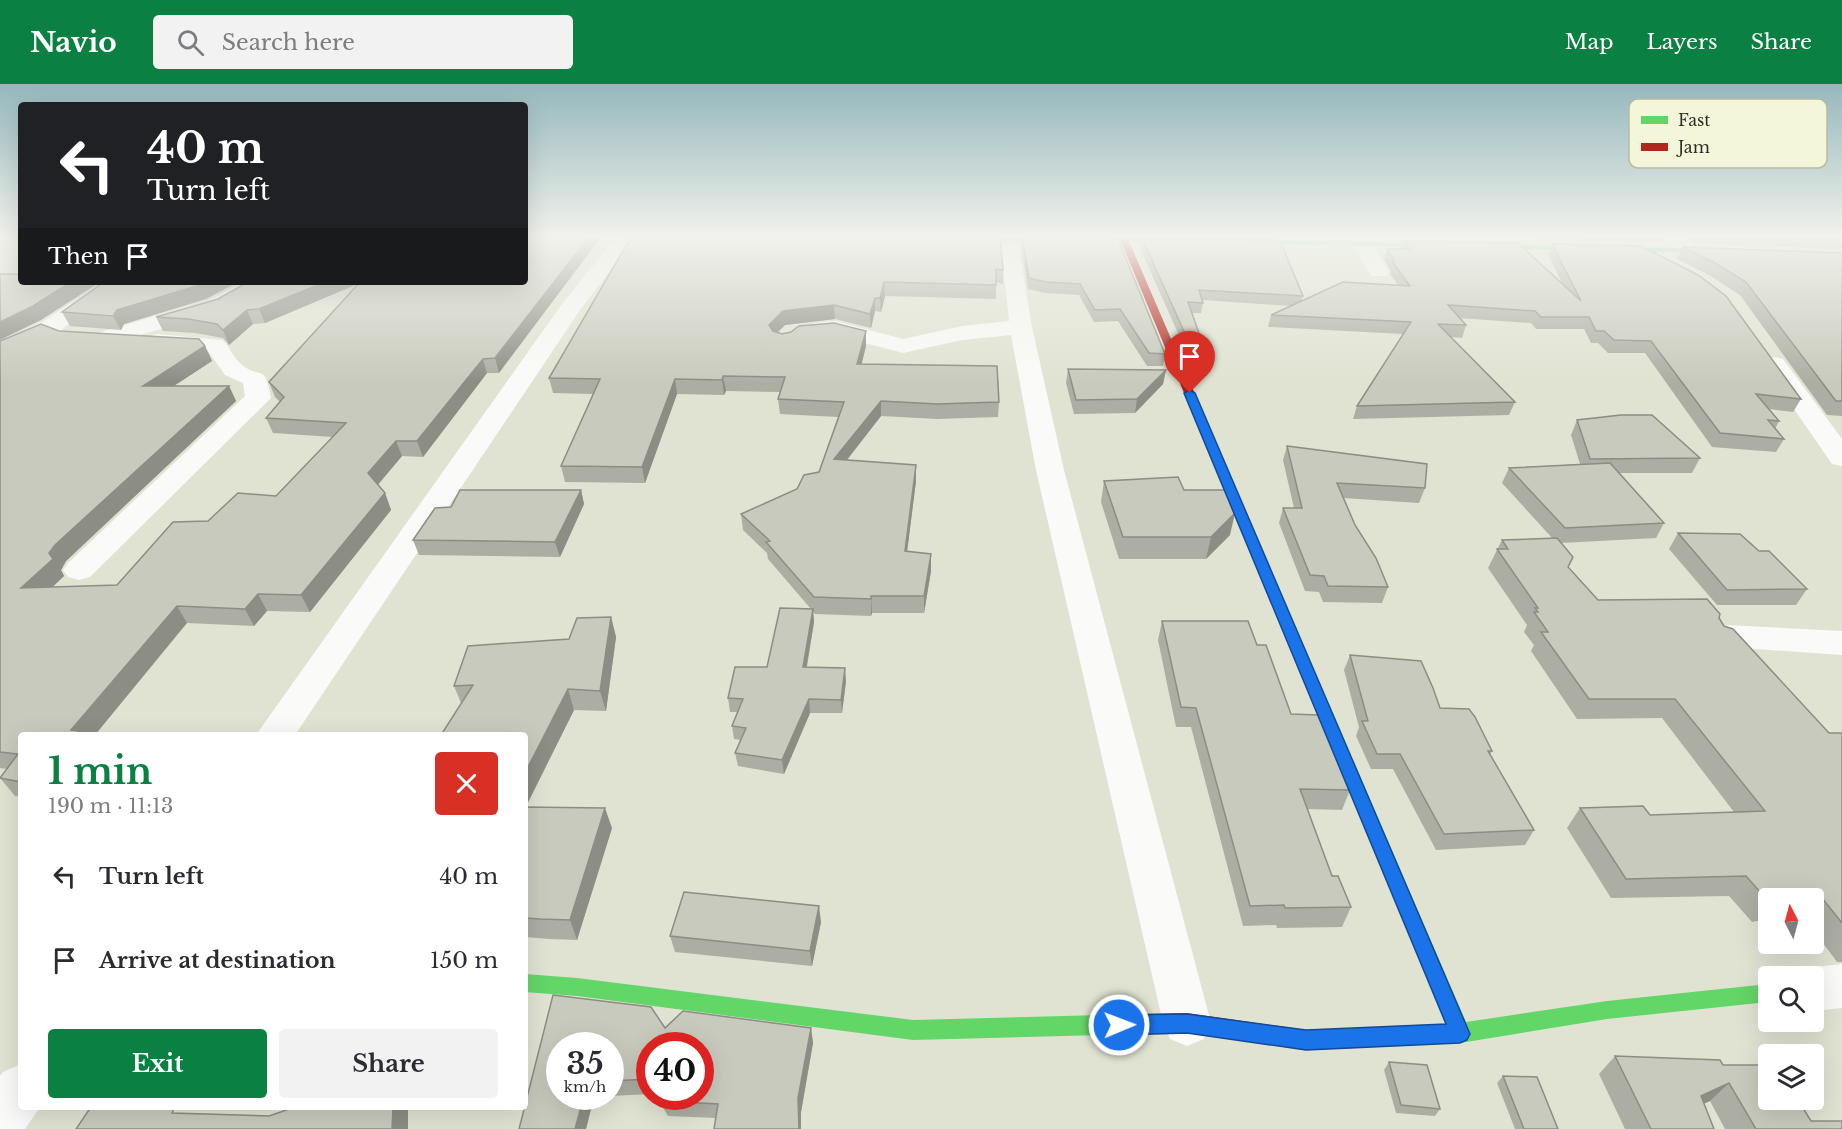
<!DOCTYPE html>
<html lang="en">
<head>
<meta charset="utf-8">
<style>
  body { margin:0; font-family:"Libre Baskerville",serif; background:#f2f2f3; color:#2b2b33; height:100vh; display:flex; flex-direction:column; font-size:22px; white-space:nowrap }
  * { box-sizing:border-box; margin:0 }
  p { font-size:20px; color:#7c7c81 }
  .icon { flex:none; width:33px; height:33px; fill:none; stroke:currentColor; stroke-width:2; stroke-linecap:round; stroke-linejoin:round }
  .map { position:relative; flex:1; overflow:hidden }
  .sheet { position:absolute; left:18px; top:648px; width:510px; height:378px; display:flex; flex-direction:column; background:#fff; border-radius:6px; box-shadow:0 6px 24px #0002 }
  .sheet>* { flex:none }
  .top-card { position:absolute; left:18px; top:18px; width:510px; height:183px; border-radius:6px; box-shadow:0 6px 24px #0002; background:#202124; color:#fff; overflow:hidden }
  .needle { width:39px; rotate:354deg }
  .tools { position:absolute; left:1758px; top:804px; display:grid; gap:12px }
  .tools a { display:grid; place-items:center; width:66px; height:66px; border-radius:6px; background:#fff; box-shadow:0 6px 24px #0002; font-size:30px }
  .speed { position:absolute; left:546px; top:948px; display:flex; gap:12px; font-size:30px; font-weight:700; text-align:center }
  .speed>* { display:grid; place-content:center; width:78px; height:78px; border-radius:50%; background:#fff; box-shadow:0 6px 24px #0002; line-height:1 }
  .speed small { font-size:15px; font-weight:400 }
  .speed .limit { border:9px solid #d22; background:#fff; color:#111 }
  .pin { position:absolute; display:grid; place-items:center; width:51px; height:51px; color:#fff; margin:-62px -26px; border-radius:50% 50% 50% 0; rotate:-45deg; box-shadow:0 0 6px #0007 }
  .pin .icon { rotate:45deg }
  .me { position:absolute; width:66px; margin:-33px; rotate:89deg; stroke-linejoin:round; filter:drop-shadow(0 0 4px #0008) }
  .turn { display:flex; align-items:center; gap:21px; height:126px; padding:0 30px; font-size:27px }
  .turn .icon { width:78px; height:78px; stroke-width:2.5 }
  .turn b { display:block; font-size:42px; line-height:51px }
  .then { display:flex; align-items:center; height:57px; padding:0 30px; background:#0003; gap:12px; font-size:22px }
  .round { display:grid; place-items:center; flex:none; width:63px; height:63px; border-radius:6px; background:#f2f2f3 }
  .overview { display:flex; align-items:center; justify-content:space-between; height:102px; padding:0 30px }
  h1 { font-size:36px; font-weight:800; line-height:45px; color:#0b8043 }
  .action { display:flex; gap:12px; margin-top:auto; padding:12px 30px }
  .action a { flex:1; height:69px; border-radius:6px; background:#0b8043; color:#fff; font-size:24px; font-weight:800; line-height:69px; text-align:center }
  .action a+a { background:#f2f2f3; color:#2b2b33 }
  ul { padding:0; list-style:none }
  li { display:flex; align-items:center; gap:18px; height:84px; padding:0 30px }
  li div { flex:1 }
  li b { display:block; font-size:22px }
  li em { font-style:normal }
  header { display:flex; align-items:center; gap:36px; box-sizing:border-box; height:84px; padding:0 30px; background:#0b8043; color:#fff }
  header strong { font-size:28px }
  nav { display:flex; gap:33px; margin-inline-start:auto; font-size:21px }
  .search { width:420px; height:54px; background:#f2f2f3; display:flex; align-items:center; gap:15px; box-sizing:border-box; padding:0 21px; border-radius:6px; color:#7c7c81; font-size:22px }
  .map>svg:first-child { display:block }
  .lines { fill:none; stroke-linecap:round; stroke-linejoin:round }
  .street { fill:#fafbf8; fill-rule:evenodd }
  .fast { fill:#63d668; fill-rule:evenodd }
  .jam { fill:#b3261e; fill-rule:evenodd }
  .wall { fill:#acaea3 }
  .shaded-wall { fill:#8c8d84 }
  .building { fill:#c8cabd; stroke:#8c8d84; stroke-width:1.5 }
  .route { fill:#1a73e8; stroke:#114b97; stroke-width:1.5 }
  .key { fill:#f3f6d9; stroke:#b8baa3; stroke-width:1.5 }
  .key-label { font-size:16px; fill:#2e2f24 }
</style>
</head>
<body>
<header>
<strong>Navio</strong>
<div class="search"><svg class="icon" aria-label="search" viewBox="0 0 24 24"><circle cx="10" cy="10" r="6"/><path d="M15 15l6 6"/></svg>Search here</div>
<nav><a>Map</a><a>Layers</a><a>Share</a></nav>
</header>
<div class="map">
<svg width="1842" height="1045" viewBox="0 0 1842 1045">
  <rect width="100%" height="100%" fill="#e0e3d2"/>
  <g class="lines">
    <!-- street -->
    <g class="street">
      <polygon points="616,153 635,153 578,229 295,651 256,651 562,220"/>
      <polygon points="1000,153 1017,154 1032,243 1064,386 1211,939 1204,955 1187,962 1170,955 1163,939 1036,386 1011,251 962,256 903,269 834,251 814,249 811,244 814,239 835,237 903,255 962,242 1009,237"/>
      <polygon points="1361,153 1368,155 1371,159 1389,188 1386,192 1372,192 1369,188 1351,159 1354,155"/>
      <polygon points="1497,153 1515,153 1520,162 1517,166 1503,166"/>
      <polygon points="1661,153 1682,153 1698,165 1695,169 1681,169"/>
      <polygon points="103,198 127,198 58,248 0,273 0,257 42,238"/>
      <polygon points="243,198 268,198 265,202 223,227 102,262 94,260 91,255 94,250 207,217"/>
      <path d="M 157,250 L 223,256 C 229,263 234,274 241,280 C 261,297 264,276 271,314 L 90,493 L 79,496 L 68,493 L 63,486 L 68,479 L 245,312 L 243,299 L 225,291 L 208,267 L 149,262 L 146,257 L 149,252 Z"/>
      <polygon points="1775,273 1783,275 1842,355 1842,382 1832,380 1763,280 1767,275"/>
      <polygon points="1725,541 1842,547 1842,571 1725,563 1713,560 1708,552 1713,544"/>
      <polygon points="1842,880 1842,924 1814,927 1814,892 1796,892 1797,889 1814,883"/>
      <polygon points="21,980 21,1023 40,1023 25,1045 0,1045 0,992 3,988"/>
    </g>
    <!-- fast -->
    <g class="fast">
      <polygon points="953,153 1187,154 1191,156 1187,158 956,157 953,157"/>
      <polygon points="1232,155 1726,165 1730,167 1726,169 1235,159 1232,159"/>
      <polygon points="1230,402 1236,405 1466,938 1607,917 1768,900 1768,918 1607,935 1460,959 1355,964 1348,961 1345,954 1348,947 1355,944 1446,940 1224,405"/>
      <polygon points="525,890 577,894 913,936 1140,930 1147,933 1150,940 1147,947 1140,950 913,956 577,912 525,908"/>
    </g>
    <!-- jam -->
    <g class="jam">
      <polygon points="1124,153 1128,155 1236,405 1234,407 1230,408 1224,405 1120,155"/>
      <polygon points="1187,929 1306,946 1355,944 1362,947 1365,954 1362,961 1355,964 1306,966 1187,949 1140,950 1133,947 1130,940 1133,933 1140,930"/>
    </g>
  </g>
  <!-- wall -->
  <g class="wall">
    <polygon points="1000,153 1003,186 1003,200 996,198 996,215 885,212 881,228 875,227 871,244 835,235 785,241 777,248 782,250 866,247 866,262 861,280 999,318 998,333 937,335 881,332 847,376 916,397 907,468 931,487 924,529 872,529 871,532 815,530 813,528 814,538 807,583 846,597 842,629 810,629 784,690 738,682 735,669 741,656 734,655 732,642 737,628 730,628 728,614 767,583 811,525 768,475 767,469 743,446 741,430 797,405 819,388 838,333 780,330 778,315 781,308 726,307 724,311 677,310 645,399 565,398 561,382 594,310 553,309 549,294"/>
    <polygon points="1022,153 1117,153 1165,270 1163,282 1147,282 1118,237 1094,238 1079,211 1045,209 1028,205 1021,163"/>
    <polygon points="1539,153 1666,153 1663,158 1540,154"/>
    <polygon points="1685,153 1842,153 1842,165 1694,159"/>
    <polygon points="1142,154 1303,212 1301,217 1398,201 1390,190 1391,187 1384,176 1387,165 1401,165 1403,157 1562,199 1548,171 1552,160 1801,315 1793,328 1769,325 1779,337 1775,345 1784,355 1776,368 1712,363 1645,269 1608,269 1598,259 1591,259 1584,245 1536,245 1531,239 1459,234 1466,241 1462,254 1451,253 1515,318 1509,331 1353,335 1357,322 1403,250 1268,243 1271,231 1291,222 1202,216 1203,219 1201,229 1192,229 1207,272 1205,284 1193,283 1140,164"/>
    <polygon points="1683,163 1842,169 1842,332 1827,331 1740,211 1709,191 1677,175"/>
    <polygon points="248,198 525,198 499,289 487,289 423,373 402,372 378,401 385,409 391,426 310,528 267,527 254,542 187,539 21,651 21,713 15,712 0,694 7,685 0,684 0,257 59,247 205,262 212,277 173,302 229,302 236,317 66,477 61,486 64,492 52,503 117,501 208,437 276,412 333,353 273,349 266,334 280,318 275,313 269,298 358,200 265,239 253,240 229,261 223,254 195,249 163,247 156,233 218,215"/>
    <polygon points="206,215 124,240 121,246 70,242 62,228"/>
    <polygon points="1068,285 1166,286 1163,300 1135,329 1074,330 1066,299"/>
    <polygon points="1577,336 1700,374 1692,389 1620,389 1664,439 1656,454 1561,459 1568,483 1598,516 1719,534 1724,542 1829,649 1842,649 1842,878 1837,878 1814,847 1814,814 1768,814 1768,835 1752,838 1729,812 1611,814 1567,744 1580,724 1650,731 1734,728 1662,634 1577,635 1531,567 1534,561 1524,548 1527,541 1488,484 1502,456 1553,455 1502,399 1509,384 1580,380 1571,351"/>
    <polygon points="1287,362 1425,404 1419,419 1344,414 1355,441 1388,503 1382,519 1323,518 1319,508 1305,507 1279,439 1283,424 1294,424 1283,376"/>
    <polygon points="1104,397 1184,406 1230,451 1206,475 1119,475 1101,418"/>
    <polygon points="581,406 584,420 560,473 419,471 413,456 451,423"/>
    <polygon points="1678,449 1759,467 1807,505 1796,521 1717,521 1669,465"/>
    <polygon points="611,533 616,553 606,627 574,626 526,723 612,744 577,856 549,855 525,853 525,651 461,619 454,602 569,555"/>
    <polygon points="1162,537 1257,561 1291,630 1350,706 1342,726 1307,725 1332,792 1351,823 1342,843 1277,844 1276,841 1243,842 1191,643 1176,643 1158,556"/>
    <polygon points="1350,571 1440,624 1492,667 1490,671 1534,746 1525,761 1436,766 1393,685 1371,685 1356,652 1359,643 1344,586"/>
    <polygon points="821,838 812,882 675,868 670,852"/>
    <polygon points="553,911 651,923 665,944 683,927 811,944 813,959 801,1028 801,1045 714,1045 716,1034 668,1032 660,1019 657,1012 700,1012 700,962 650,962 650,1010 610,1012 610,962 560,962 560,1012 596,1012 594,1013 586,1045 519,1045"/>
    <polygon points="1615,972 1723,981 1811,1037 1842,1045 1725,1045 1710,1017 1704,1019 1714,1045 1625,1045 1599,990"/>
    <polygon points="1389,978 1440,1025 1435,1032 1396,1029 1384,986"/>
    <polygon points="1503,992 1558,1045 1515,1045 1497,999"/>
  </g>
  <!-- shaded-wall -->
  <g class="shaded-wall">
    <polygon points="589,153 601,153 499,289 495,274"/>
    <polygon points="71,198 100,198 41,236 0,256 0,238"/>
    <polygon points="206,198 238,198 206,215 124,240 121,246 113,232 117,226"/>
    <polygon points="325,198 362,198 265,239 259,225"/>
    <polygon points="884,198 885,212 881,228 880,214"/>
    <polygon points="875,214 875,227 871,244 870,230"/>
    <polygon points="834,221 835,235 785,241 771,255 769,241 783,227"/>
    <polygon points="247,226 253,240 229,261 223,246"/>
    <polygon points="866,247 866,262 858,295 857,280"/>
    <polygon points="205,262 212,277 151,317 143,302"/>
    <polygon points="483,275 487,289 423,373 417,357"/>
    <polygon points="1166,286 1163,300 1135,329 1137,315"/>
    <polygon points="723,292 726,307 724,311 722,296"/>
    <polygon points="675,295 677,310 645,399 642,383"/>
    <polygon points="229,302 236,317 66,477 61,486 64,492 34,521 21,504 55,461"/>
    <polygon points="881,317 881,332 835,391 834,375"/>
    <polygon points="396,357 402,372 374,405 368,389"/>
    <polygon points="916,381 916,397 905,484 905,467"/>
    <polygon points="581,406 584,420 560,473 555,458"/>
    <polygon points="385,409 391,426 310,528 301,511"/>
    <polygon points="1235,429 1230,451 1206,475 1211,453"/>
    <polygon points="931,470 931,487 924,529 924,512"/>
    <polygon points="258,510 267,527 254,542 245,525"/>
    <polygon points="871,512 872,529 871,532"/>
    <polygon points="177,522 187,539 95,651 71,646"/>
    <polygon points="813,525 814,538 804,597 803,583"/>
    <polygon points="611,533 616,553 606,627 600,607"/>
    <polygon points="845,584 846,597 842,629 841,616"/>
    <polygon points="568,605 574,626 525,724 525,689"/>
    <polygon points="809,615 810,629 784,690 782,676"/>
    <polygon points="605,724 612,744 577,856 570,836"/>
    <polygon points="819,822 821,838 812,882 810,867"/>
    <polygon points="811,944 813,959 801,1028 801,1045 799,1045 798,1014"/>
    <polygon points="1729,999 1710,1017 1682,1030 1701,1012"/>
    <polygon points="584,1012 594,1013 586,1045 575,1045"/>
    <polygon points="393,1023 408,1023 408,1045 392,1045"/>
  </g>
  <!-- building -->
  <g class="building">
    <polygon points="525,153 589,153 495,274 483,275 417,357 396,357 368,389 385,409 301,511 258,510 245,525 177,522 71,646 105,651 21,651 21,698 0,694 18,670 0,668 0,257 41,240 59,247 199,255 205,262 143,302 229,302 55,461 49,469 53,475 21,504 117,501 173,438 208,437 238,409 276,412 346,339 266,334 284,313 269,298 360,198 525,198"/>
    <polygon points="631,153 1000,153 1003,186 996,185 996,201 884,198 880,214 875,214 870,230 834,221 783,227 769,241 773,247 782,250 791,248 799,242 834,239 866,247 857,280 997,282 999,318 937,320 881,317 834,375 916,381 905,467 931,470 924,512 871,512 871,515 814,513 766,458 770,457 741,430 797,405 804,391 819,388 844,318 778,315 785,293 723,292 722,296 675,295 642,383 561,382 600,295 549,294"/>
    <polygon points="1022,153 1117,153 1165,270 1149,269 1120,225 1095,226 1080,200 1046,198 1029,194"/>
    <polygon points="1142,154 1280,157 1303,212 1199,206 1203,219 1188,218 1207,272 1195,272"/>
    <polygon points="1403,157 1518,159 1581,217 1552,160 1641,162 1698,191 1726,212 1801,315 1756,310 1779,337 1768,336 1784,355 1720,349 1651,257 1614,256 1604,247 1596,247 1589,233 1541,233 1535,227 1448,221 1466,241 1438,240 1515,318 1357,322 1411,238 1271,231 1343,198 1410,202 1393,179 1394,176 1387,165 1410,165"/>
    <polygon points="1683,163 1842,169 1842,317 1836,317 1746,198 1715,179"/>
    <polygon points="0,190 21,190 21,198 71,198 33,222 0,238"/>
    <polygon points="104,198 206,198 200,201 117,226 113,232 62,228"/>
    <polygon points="248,198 325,198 259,225 247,226 223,246 217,240 188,235 156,233 218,215"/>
    <polygon points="1068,285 1166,286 1137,315 1076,316"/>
    <polygon points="1621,331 1652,331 1700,374 1590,375 1577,336"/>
    <polygon points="1287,362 1427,380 1425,404 1337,399 1355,441 1376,474 1388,503 1328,502 1324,492 1310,491 1283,424 1302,424"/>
    <polygon points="1610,379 1664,439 1565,444 1509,384"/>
    <polygon points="1178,393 1184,406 1225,406 1235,429 1211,453 1123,453 1104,397"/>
    <polygon points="460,406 581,406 555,458 413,456 435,424 451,423"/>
    <polygon points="1678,449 1740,450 1759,467 1769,467 1807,505 1727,506"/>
    <polygon points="1557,454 1573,473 1568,483 1598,516 1707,515 1720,530 1719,534 1724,542 1733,545 1829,649 1842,649 1842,839 1818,809 1792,814 1768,814 1768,817 1746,792 1626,795 1580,724 1643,722 1650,731 1765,727 1675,615 1589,615 1541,548 1548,548 1534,528 1538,528 1535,524 1538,524 1497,465 1508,465 1502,456"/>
    <polygon points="780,524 813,525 803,583 845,584 841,616 809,615 782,676 735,669 746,644 732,642 743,615 728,614 735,583 767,583"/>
    <polygon points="611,533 600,607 568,605 525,689 525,651 441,651 473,601 454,602 468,562 569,555 577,534"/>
    <polygon points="1162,537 1248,537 1257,561 1266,561 1291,630 1319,631 1350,706 1300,705 1332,792 1338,792 1351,823 1285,824 1284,821 1250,822 1196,624 1181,623"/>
    <polygon points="1350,571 1421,577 1433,604 1440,624 1469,625 1475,633 1492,667 1488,667 1534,746 1444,750 1400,670 1377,670 1362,637 1368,637"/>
    <polygon points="525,723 605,724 570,836 540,835 525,834"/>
    <polygon points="684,808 819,822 810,867 670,852"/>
    <polygon points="553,911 651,923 665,944 683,927 811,944 798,1014 799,1045 714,1045 718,1020 663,1017 660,1012 700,1012 700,962 650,962 650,995 610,997 610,962 560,962 560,1012 584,1012 575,1045 519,1045"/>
    <polygon points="1615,972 1720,976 1723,981 1768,981 1768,1016 1798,1016 1811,1037 1842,1037 1842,1045 1756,1045 1729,999 1701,1012 1714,1045 1651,1045"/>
    <polygon points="1389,978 1427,981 1440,1025 1401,1021"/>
    <polygon points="1503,992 1537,993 1558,1045 1524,1045"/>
    <polygon points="91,1023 128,1023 174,1025 172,1029 269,1032 295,1023 393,1023 392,1045 76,1045"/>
  </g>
  <!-- sky -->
  <linearGradient id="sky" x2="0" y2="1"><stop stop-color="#95b8bd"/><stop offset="0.51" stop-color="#f1f2eb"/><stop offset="1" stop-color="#f1f2eb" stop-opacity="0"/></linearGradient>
  <rect width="1842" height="299" fill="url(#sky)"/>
  <!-- route -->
  <polygon class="route" points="1190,306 1195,309 1470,950 1467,956 1460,959 1306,966 1187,949 1119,951 1112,948 1109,941 1112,934 1119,931 1187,930 1306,946 1446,940 1184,309"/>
  <!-- legend -->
  <rect x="1629" y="15" width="198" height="69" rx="9" class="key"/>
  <rect x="1641" y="32" width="27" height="8" fill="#63d668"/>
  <rect x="1641" y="59" width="27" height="8" fill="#b3261e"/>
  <g class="key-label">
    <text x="1678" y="42">Fast</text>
    <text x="1678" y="69">Jam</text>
  </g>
</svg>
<div class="tools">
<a><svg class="needle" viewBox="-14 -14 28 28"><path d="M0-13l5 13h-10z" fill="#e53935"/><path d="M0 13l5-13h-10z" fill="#7c7c81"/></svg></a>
<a><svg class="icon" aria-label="search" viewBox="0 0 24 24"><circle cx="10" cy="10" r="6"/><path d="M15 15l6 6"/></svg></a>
<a><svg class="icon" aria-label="layers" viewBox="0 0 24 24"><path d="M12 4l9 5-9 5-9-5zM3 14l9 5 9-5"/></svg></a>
</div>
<div class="speed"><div>35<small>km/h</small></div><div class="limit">40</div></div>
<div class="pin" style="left:1190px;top:309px;background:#d93025"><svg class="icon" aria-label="arrive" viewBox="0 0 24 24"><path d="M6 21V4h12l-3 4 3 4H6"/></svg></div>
<svg class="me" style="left:1119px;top:941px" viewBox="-20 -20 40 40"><circle r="17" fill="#1a73e8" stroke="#fff" stroke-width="3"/><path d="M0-11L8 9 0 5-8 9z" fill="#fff"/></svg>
<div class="top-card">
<div class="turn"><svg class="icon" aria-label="left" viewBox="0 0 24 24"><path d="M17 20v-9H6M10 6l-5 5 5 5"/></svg><div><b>40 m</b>Turn left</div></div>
<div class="then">Then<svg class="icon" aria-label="arrive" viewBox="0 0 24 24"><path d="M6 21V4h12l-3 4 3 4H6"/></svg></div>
</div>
<section class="sheet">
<div class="overview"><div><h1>1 min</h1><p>190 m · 11:13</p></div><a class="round" style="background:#d93025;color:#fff"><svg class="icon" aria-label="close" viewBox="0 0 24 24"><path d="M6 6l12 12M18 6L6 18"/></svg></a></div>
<ul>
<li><svg class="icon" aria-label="left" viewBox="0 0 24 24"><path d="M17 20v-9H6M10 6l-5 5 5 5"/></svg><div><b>Turn left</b></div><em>40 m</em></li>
<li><svg class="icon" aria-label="arrive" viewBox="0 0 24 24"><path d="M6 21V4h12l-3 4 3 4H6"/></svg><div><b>Arrive at destination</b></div><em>150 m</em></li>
</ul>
<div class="action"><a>Exit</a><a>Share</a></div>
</section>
</div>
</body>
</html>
